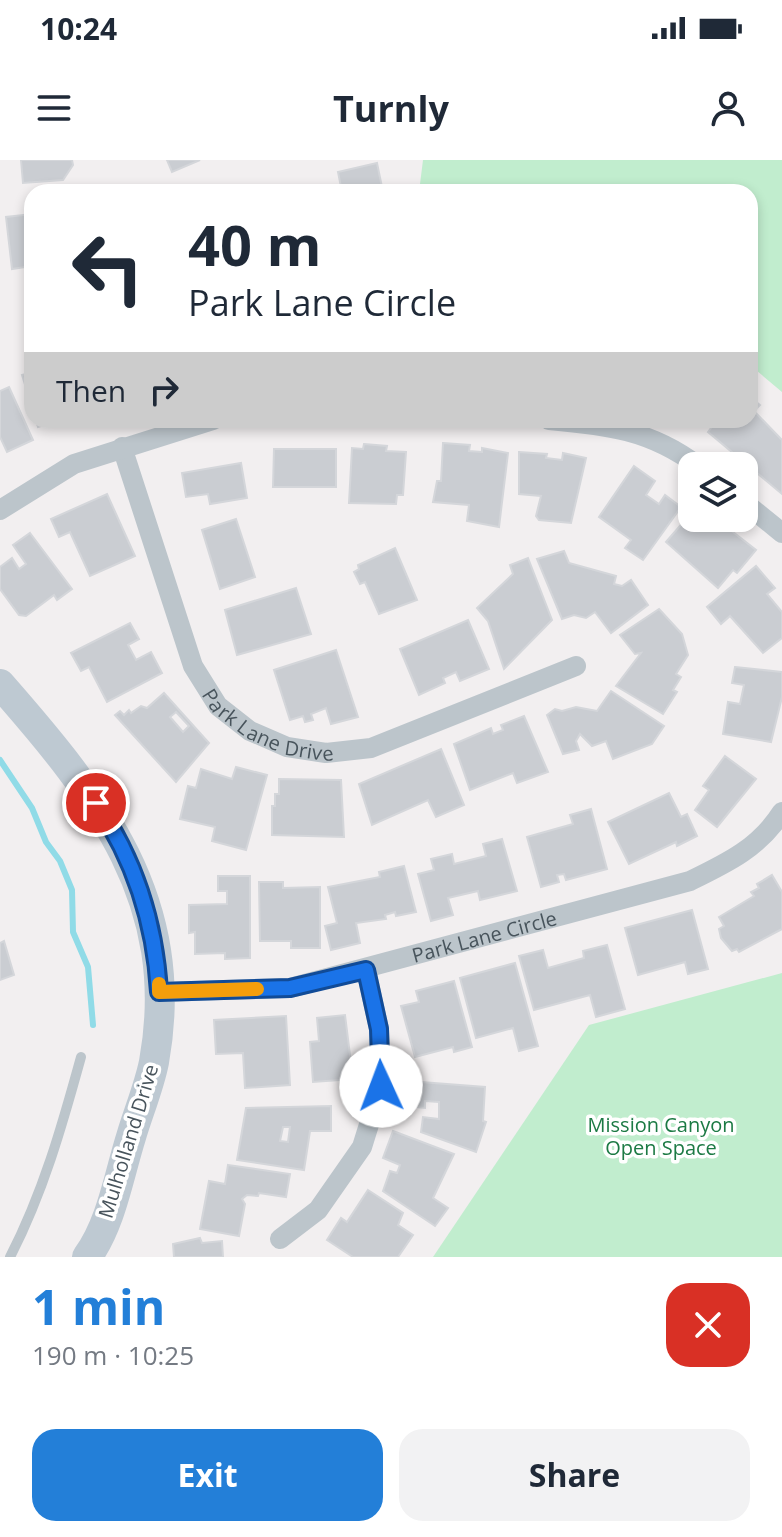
<!DOCTYPE html>
<html lang="en">
<head>
<meta charset="utf-8">
<style>
  body { margin:0; font-family:"Open Sans",sans-serif; background:#f2f2f3; color:#1f2937; height:100vh; display:flex; flex-direction:column; font-size:30px; white-space:nowrap }
  * { box-sizing:border-box; margin:0 }
  p { font-size:26px; color:#747a83 }
  .icon { flex:none; width:44px; height:44px; fill:none; stroke:currentColor; stroke-width:2; stroke-linecap:round; stroke-linejoin:round }
  .map { position:relative; height:1097px; overflow:hidden }
  .sheet { display:flex; flex-direction:column; background:#fff; flex:1 }
  .sheet>* { flex:none }
  .banner { position:absolute; left:24px; top:24px; width:734px; height:244px; border-radius:24px; box-shadow:0 4px 12px #0003; background:#fff; color:#1f2937; overflow:hidden }
  .fabs { position:absolute; left:678px; top:292px; display:grid; gap:16px }
  .fabs a { display:grid; place-items:center; width:80px; height:80px; border-radius:16px; background:#fff; box-shadow:0 4px 12px #0003; font-size:40px }
  .pin { position:absolute; display:grid; place-items:center; width:68px; height:68px; color:#fff; margin:-34px; border:4px solid #fff; border-radius:50%; box-shadow:0 2px 8px #0007 }
  .me { position:absolute; width:88px; margin:-44px; rotate:358deg; stroke-linejoin:round; filter:drop-shadow(0 0 6px #0008) }
  .turn { display:flex; align-items:center; gap:28px; height:168px; padding:0 32px; font-size:36px }
  .turn .icon { width:104px; height:104px; stroke-width:2.5 }
  .turn b { display:block; font-size:56px; line-height:68px }
  .then { display:flex; align-items:center; height:76px; padding:0 32px; background:#0003; gap:16px; font-size:30px }
  .round { display:grid; place-items:center; flex:none; width:84px; height:84px; border-radius:24px; background:#f2f2f3 }
  .overview { display:flex; align-items:center; justify-content:space-between; height:136px; padding:0 32px }
  h1 { font-size:48px; font-weight:700; line-height:60px; color:#237fd8 }
  .action { display:flex; gap:16px; margin-top:auto; padding:16px 32px }
  .action a { flex:1; height:92px; border-radius:24px; background:#237fd8; color:#fff; font-size:32px; font-weight:700; line-height:92px; text-align:center }
  .action a+a { background:#f2f2f3; color:#1f2937 }
  .status { display:flex; justify-content:space-between; align-items:center; height:56px; padding:0 40px; background:#fff; direction:ltr }
  .status svg { height:22px; fill:currentColor }
  header { display:flex; justify-content:space-between; align-items:center; height:104px; padding:0 32px; background:#fff; font-size:36px; font-weight:700 }
  .map>svg:first-child { display:block }
  .park { fill:#c1edce }
  .lines { fill:none; stroke-linecap:round; stroke-linejoin:round }
  .stream { stroke:#90dbe7; stroke-width:6 }
  .building { fill:#cacdd2; stroke:#d4d6da; stroke-width:2; fill-rule:evenodd }
  .lane { stroke:#bcc5cb; stroke-width:10 }
  .street { stroke:#bcc5cb; stroke-width:20 }
  .secondary { stroke:#bec9d2; stroke-width:30 }
  .route-casing { stroke:#114b97; stroke-width:20 }
  .route { stroke:#1a73e8; stroke-width:14 }
  .slow { stroke:#f59e0b; stroke-width:14 }
  .labels { text-anchor:middle; dominant-baseline:central; stroke-width:7; stroke-linejoin:round; paint-order:stroke }
  .street-label { font-size:20px; fill:#48545c; stroke:#fff }
  .park-label { font-size:20px; fill:#1c7a44; stroke:#fff }
</style>
</head>
<body>
<div class="status"><b>10:24</b><svg viewBox="0 0 49 12"><path d="M0 12V9h3v3zM5 12V6h3v6zM10 12V3h3v9zM15 12V0h3v12zM26 1h20v11H26zM47 4h2v5h-2z"/></svg></div>
<header><svg class="icon" aria-label="menu" viewBox="0 0 24 24"><path d="M4 6h16M4 12h16M4 18h16"/></svg>Turnly<svg class="icon" aria-label="person" viewBox="0 0 24 24"><circle cx="12" cy="8" r="4"/><path d="M4 21q1-7 8-7t8 7"/></svg></header>
<div class="map">
<svg width="782" height="1097" viewBox="0 0 782 1097">
  <rect width="100%" height="100%" fill="#f2eff0"/>
  <!-- park -->
  <g class="park">
    <polygon points="423,0 782,0 782,232 750,205 750,32 419,32"/>
    <polygon points="782,813 782,1097 433,1097 589,865"/>
  </g>
  <g class="lines">
    <!-- stream -->
    <polyline class="stream" points="0,600 32,648 46,682 60,701 72,730 73,772 88,807 93,865"/>
  </g>
  <!-- building -->
  <g class="building">
    <polygon points="21,0 72,0 73,5 63,20 23,23"/>
    <polygon points="167,0 200,0 172,12"/>
    <polygon points="377,3 383,32 342,32 338,12"/>
    <polygon points="261,25 262,32 221,32 220,28"/>
    <polygon points="133,28 133,32 107,32 106,30"/>
    <polygon points="32,54 32,106 12,109 6,57"/>
    <polygon points="32,206 32,247 22,215 30,213 28,207"/>
    <polygon points="9,227 33,280 7,292 0,277 0,231"/>
    <polygon points="750,237 760,245 754,251 782,280 782,334 708,272 717,260 750,260"/>
    <polygon points="36,260 59,260 38,267"/>
    <polygon points="443,283 470,285 469,291 482,292 482,288 508,293 499,367 467,361 469,345 433,342 437,321 441,321"/>
    <polygon points="364,284 387,286 386,291 406,292 403,335 397,335 396,344 349,343 352,288 363,289"/>
    <polygon points="274,289 336,289 336,327 273,327"/>
    <polygon points="519,292 547,294 546,298 562,300 563,293 586,298 571,363 539,360 536,356 541,336 519,334"/>
    <polygon points="241,303 247,338 210,344 208,334 186,337 182,313"/>
    <polygon points="634,306 655,321 646,335 659,344 665,335 681,347 643,400 625,388 631,380 599,357"/>
    <polygon points="107,334 135,396 90,416 70,372 59,377 51,359"/>
    <polygon points="692,352 692,358 715,358 756,390 737,413 733,410 718,428 666,382"/>
    <polygon points="236,359 255,417 220,429 202,370"/>
    <polygon points="30,373 72,429 57,440 54,435 26,456 19,455 0,429 0,407 12,398 19,409 26,404 13,385"/>
    <polygon points="395,388 417,440 379,454 365,422 360,424 354,412 359,409 358,405"/>
    <polygon points="564,391 569,403 616,416 614,424 622,426 631,420 648,445 611,473 595,452 586,458 574,455 562,459 537,399"/>
    <polygon points="528,398 552,460 504,509 488,461 477,448 513,414 510,405"/>
    <polygon points="756,406 775,428 767,434 782,452 782,478 763,493 730,456 721,464 707,447"/>
    <polygon points="296,428 311,474 237,495 225,450"/>
    <polygon points="659,449 682,474 688,495 676,514 681,517 673,530 677,532 663,554 616,526 641,493 635,494 620,475"/>
    <polygon points="468,460 489,509 460,521 456,512 443,518 445,523 419,535 400,489"/>
    <polygon points="130,463 139,479 128,485 136,500 151,492 162,513 107,542 89,507 81,511 71,493"/>
    <polygon points="336,490 358,557 331,564 326,548 311,554 313,560 305,562 303,556 290,560 274,510"/>
    <polygon points="735,507 782,512 782,537 771,582 723,574 728,542 740,544 744,525 732,523"/>
    <polygon points="611,531 664,566 652,584 613,599 606,581 592,586 580,574 576,581 579,590 563,594 547,555 555,549 562,551 576,547 597,551"/>
    <path d="M 164,533 L 209,583 L 176,622 L 115,555 L 120,551 L 124,555 L 129,550 L 131,553 L 141,546 L 147,548 ZM 176,552 L 189,566 L 183,572 L 170,557 Z"/>
    <polygon points="524,556 548,612 517,623 513,613 470,630 454,584 491,568 493,574 503,570 501,565"/>
    <polygon points="441,589 464,645 436,657 428,640 372,665 359,624"/>
    <polygon points="725,596 756,619 717,667 695,650 709,630 703,626"/>
    <polygon points="236,607 267,615 246,690 212,681 215,667 180,659 188,626 196,628 201,609 232,619"/>
    <polygon points="279,619 341,620 344,677 272,675 272,646 275,646 275,634 279,634"/>
    <polygon points="669,633 681,657 687,654 697,676 677,686 676,682 629,704 608,662"/>
    <polygon points="591,649 607,709 566,720 564,714 557,715 559,722 541,727 527,677 573,664 570,655"/>
    <polygon points="502,679 517,731 480,740 478,731 448,738 453,755 431,761 418,714 434,710 431,699 452,694 454,704 486,696 483,684"/>
    <polygon points="404,706 416,752 396,756 395,752 385,755 386,759 356,763 360,783 331,790 325,766 337,763 328,727 380,717 379,712"/>
    <polygon points="772,715 782,732 782,769 739,792 737,789 732,791 721,778 719,769 724,766 719,757 754,736 751,732 759,728 757,724"/>
    <polygon points="218,716 250,716 250,798 225,799 225,793 195,794 195,772 189,773 189,745 227,744 227,731 218,731"/>
    <polygon points="259,722 283,722 283,728 320,727 320,788 291,788 291,781 260,781"/>
    <polygon points="692,750 708,809 688,814 685,802 638,815 625,768"/>
    <polygon points="4,781 14,815 0,820 0,783"/>
    <polygon points="607,785 625,849 596,857 590,835 534,850 519,796 543,790 548,808 584,798 583,791"/>
    <polygon points="515,803 538,886 519,891 513,868 476,878 460,818"/>
    <polygon points="454,821 472,887 454,892 453,887 415,897 401,846 419,842 416,831"/>
    <polygon points="345,855 353,919 313,922 310,882 319,881 317,858"/>
    <polygon points="286,856 290,925 245,928 243,893 216,894 214,860"/>
    <polygon points="408,921 485,927 483,961 486,962 476,992 421,972 423,957 439,959 439,942 425,941 425,948 406,946"/>
    <path d="M 331,946 L 331,971 L 310,971 L 304,1010 L 237,1000 L 246,948 ZM 283,967 L 290,967 L 288,982 L 280,981 Z"/>
    <polygon points="393,971 454,994 433,1038 448,1048 435,1066 383,1031 390,1011 397,1013 400,1005 383,998"/>
    <polygon points="228,1005 290,1014 286,1037 259,1033 258,1036 247,1035 242,1039 245,1044 239,1076 200,1069 209,1021 225,1024"/>
    <polygon points="368,1030 403,1053 398,1065 413,1075 398,1097 353,1097 327,1080 341,1058 347,1062"/>
    <polygon points="200,1078 202,1083 222,1081 223,1097 174,1097 173,1084"/>
  </g>
  <g class="lines">
    <!-- lane -->
    <path class="lane" d="M 10,1097 C 43,1033 62,966 81,897"/>
    <!-- street -->
    <g class="street">
      <path d="M 549,260 C 606,265 651,270 698,306"/>
      <path id="s1" d="M 122,287 L 193,506 L 218,546 L 250,571 L 287,587 L 326,593 L 371,588 L 576,506"/>
      <polyline points="744,342 782,373"/>
      <polyline points="0,350 74,304 213,260"/>
      <path id="s2" d="M 159,832 L 290,828 L 690,721 C 727,703 759,688 782,652"/>
      <polyline points="280,1079 318,1050 362,987 381,926 379,869 366,810"/>
    </g>
    <!-- secondary -->
    <path class="secondary" d="M 0,524 C 99,637 183,741 154,902 C 149,927 138,953 131,977 C 119,1015 111,1065 87,1097"/>
  </g>
  <g class="lines">
    <!-- route casing -->
    <g class="route-casing">
      <path id="route" d="M 96,643 C 135,700 155,763 159,832 L 290,828 L 366,810 L 379,869 L 381,926"/>
    </g>
    <!-- route -->
    <use href="#route" class="route"/>
    <!-- slow -->
    <polyline class="slow" points="159,824 159,832 257,829"/>
  </g>
  <g class="labels">
    <!-- street labels -->
    <g class="street-label">
      <text stroke="none"><textPath href="#s1" startOffset="332">Park Lane Drive</textPath></text>
      <text stroke="none"><textPath href="#s2" startOffset="332">Park Lane Circle</textPath></text>
      <text transform="translate(128 981) rotate(-73)">Mulholland Drive</text>
    </g>
    <!-- park labels -->
    <g class="park-label">
      <text x="661" y="964">Mission Canyon<tspan x="661" dy="23">Open Space</tspan></text>
    </g>
  </g>
</svg>
<div class="fabs">
<a><svg class="icon" aria-label="layers" viewBox="0 0 24 24"><path d="M12 4l9 5-9 5-9-5zM3 14l9 5 9-5"/></svg></a>
</div>
<div class="pin" style="left:96px;top:643px;background:#d93025"><svg class="icon" aria-label="arrive" viewBox="0 0 24 24"><path d="M6 21V4h12l-3 4 3 4H6"/></svg></div>
<svg class="me" style="left:381px;top:926px" viewBox="-20 -20 40 40"><circle r="19" fill="#fff"/><path d="M0-13L10 11 0 6-10 11z" fill="#1a73e8"/></svg>
<div class="banner">
<div class="turn"><svg class="icon" aria-label="left" viewBox="0 0 24 24"><path d="M17 20v-9H6M10 6l-5 5 5 5"/></svg><div><b>40 m</b>Park Lane Circle</div></div>
<div class="then">Then<svg class="icon" aria-label="right" viewBox="0 0 24 24"><path d="M7 20v-9h11M14 6l5 5-5 5"/></svg></div>
</div>
</div>
<section class="sheet">
<div class="overview"><div><h1>1 min</h1><p>190 m · 10:25</p></div><a class="round" style="background:#d93025;color:#fff"><svg class="icon" aria-label="close" viewBox="0 0 24 24"><path d="M6 6l12 12M18 6L6 18"/></svg></a></div>
<div class="action"><a>Exit</a><a>Share</a></div>
</section>
</body>
</html>
